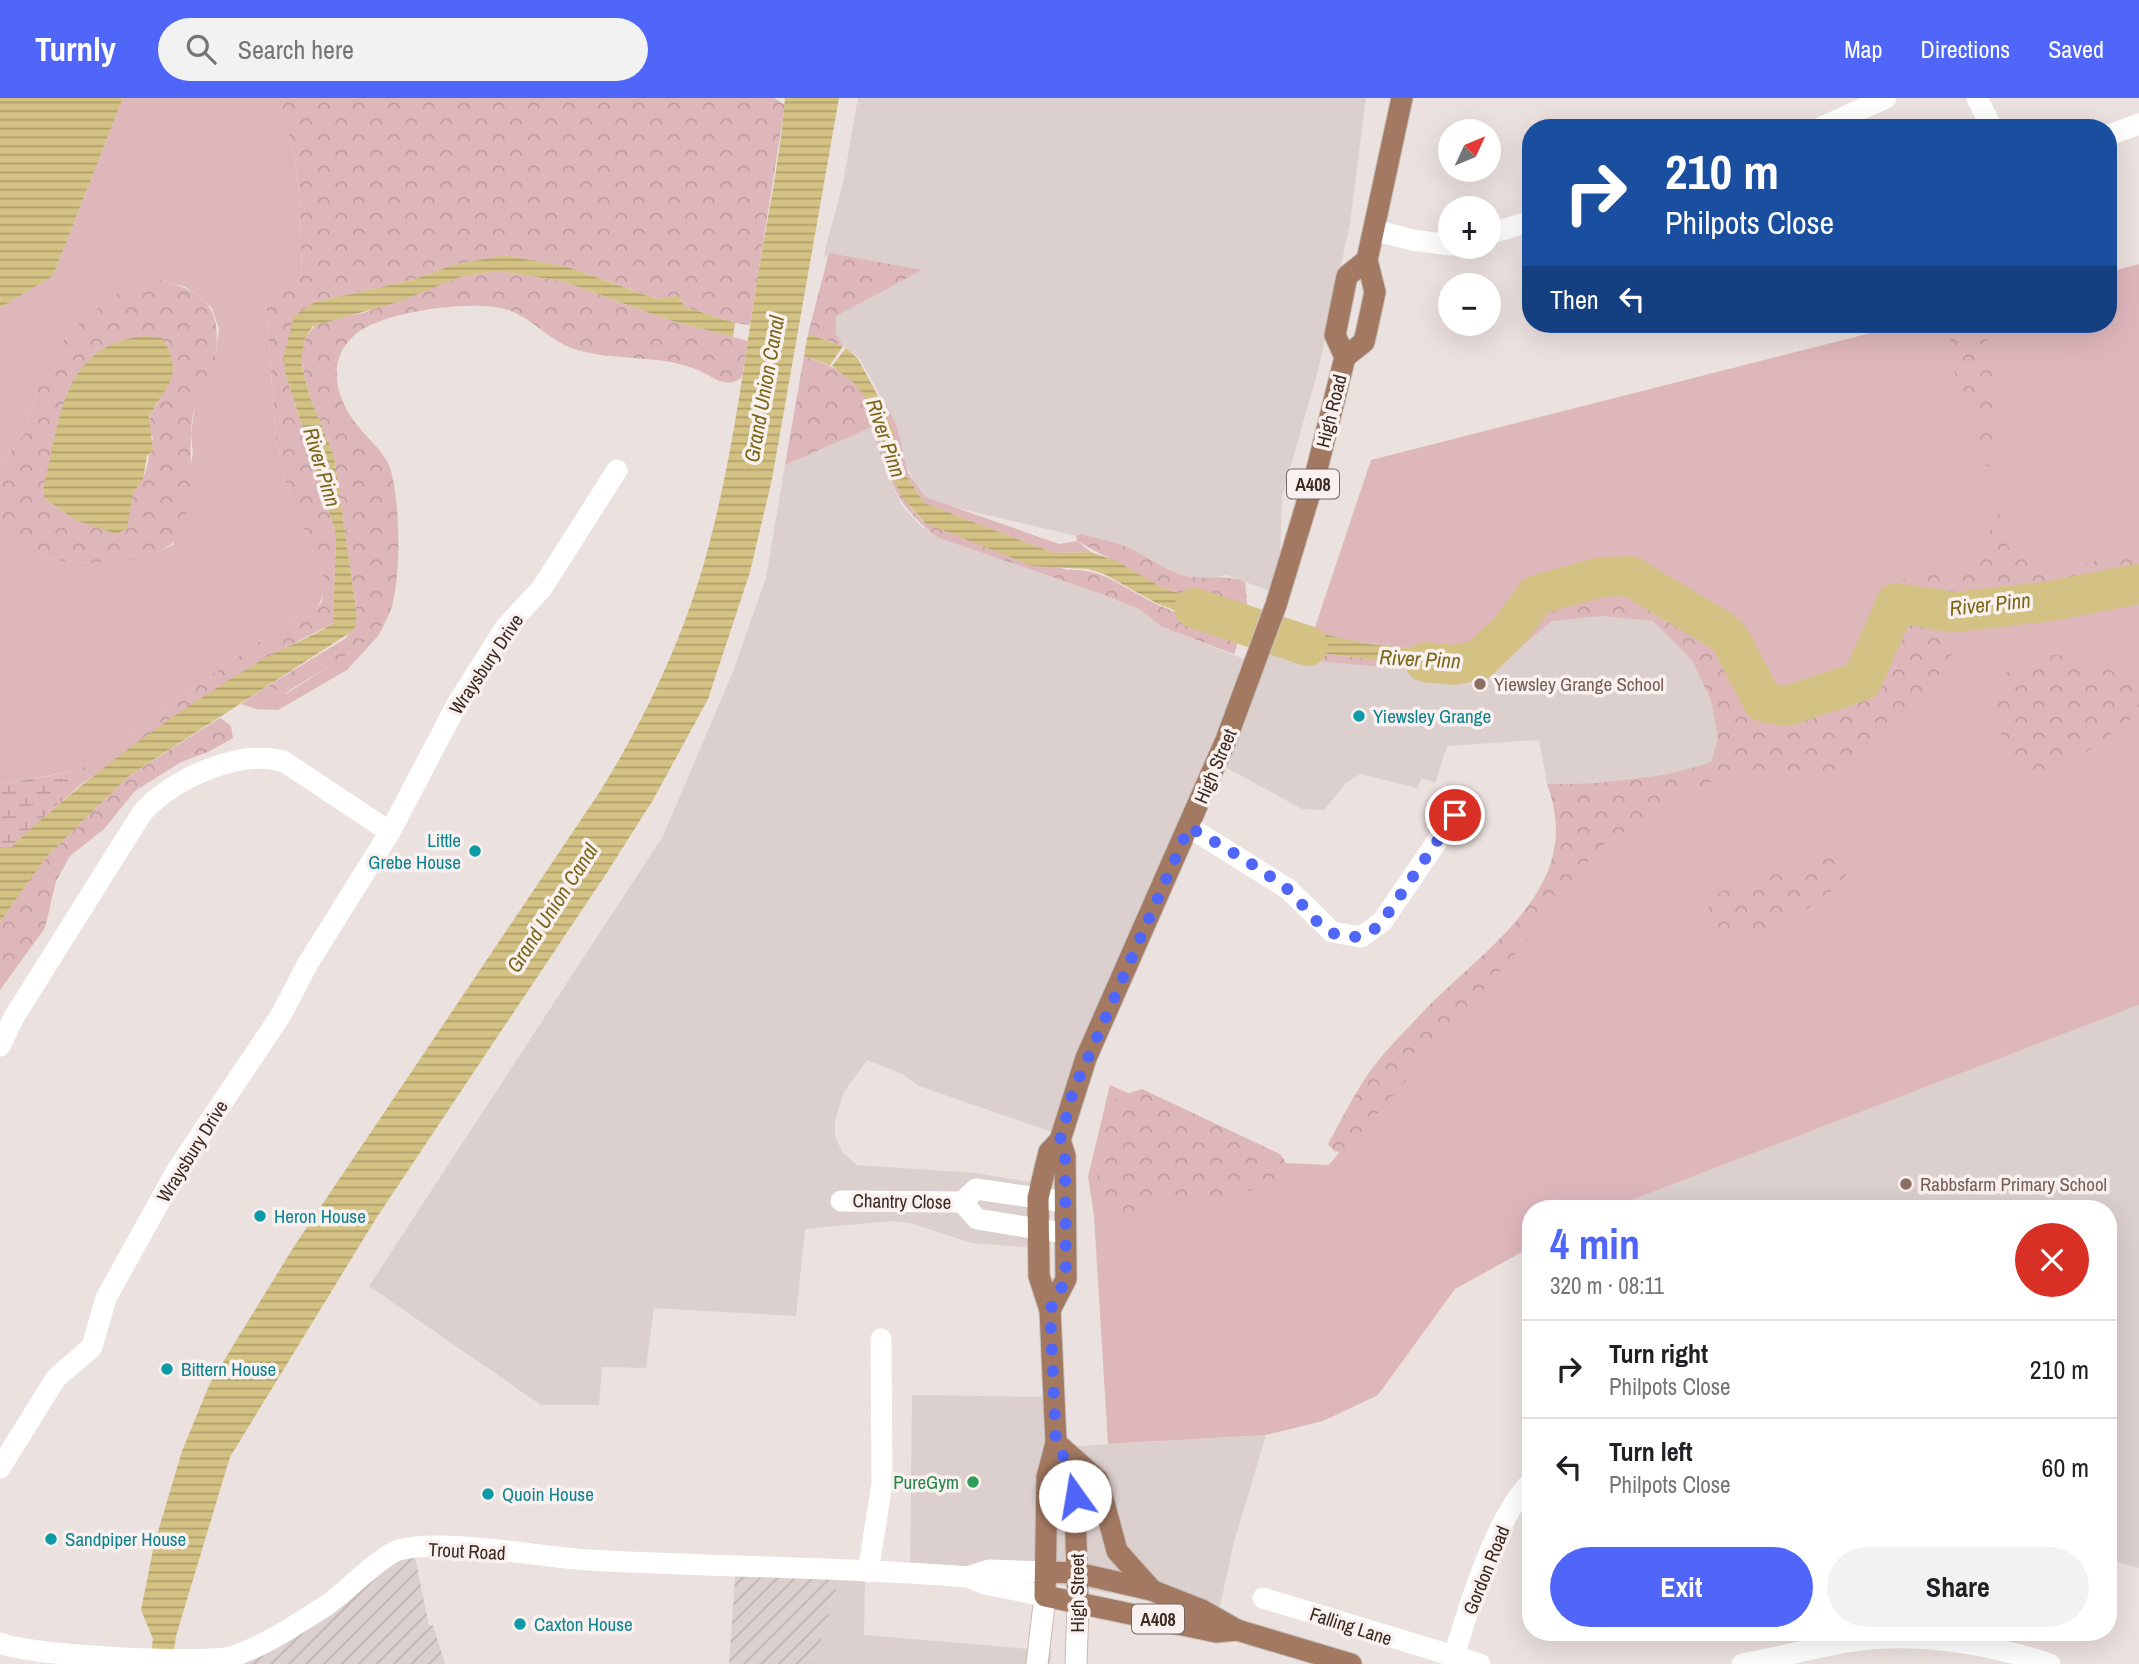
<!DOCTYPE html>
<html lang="en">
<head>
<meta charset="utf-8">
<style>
  body { margin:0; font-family:"Archivo Narrow",sans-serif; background:#f2f2f2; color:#202124; height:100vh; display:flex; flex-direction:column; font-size:26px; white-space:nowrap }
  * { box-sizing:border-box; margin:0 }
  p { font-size:23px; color:#757577 }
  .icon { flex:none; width:38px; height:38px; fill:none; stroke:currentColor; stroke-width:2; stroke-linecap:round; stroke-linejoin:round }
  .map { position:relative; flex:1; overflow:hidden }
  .panel { position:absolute; left:1522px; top:1102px; width:595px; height:441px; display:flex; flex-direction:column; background:#fff; border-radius:28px; box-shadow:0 7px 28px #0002 }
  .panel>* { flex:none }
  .top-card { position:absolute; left:1522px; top:21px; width:595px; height:214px; border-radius:28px; box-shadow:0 7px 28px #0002; background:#1a4fa0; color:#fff; overflow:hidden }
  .needle { width:46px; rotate:46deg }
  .tools { position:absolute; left:1438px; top:21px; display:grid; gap:14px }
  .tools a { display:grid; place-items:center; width:63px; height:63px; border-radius:50%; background:#fff; box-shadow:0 7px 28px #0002; font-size:35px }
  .pin { position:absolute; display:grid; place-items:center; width:60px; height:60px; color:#fff; margin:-30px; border:4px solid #fff; border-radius:50%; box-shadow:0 2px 7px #0007 }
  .me { position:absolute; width:77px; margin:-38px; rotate:347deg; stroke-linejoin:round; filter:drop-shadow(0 0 5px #0008) }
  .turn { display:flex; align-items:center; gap:24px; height:147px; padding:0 28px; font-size:32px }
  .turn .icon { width:91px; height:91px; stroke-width:2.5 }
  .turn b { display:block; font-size:49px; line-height:60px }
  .then { display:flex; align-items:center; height:66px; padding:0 28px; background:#0003; gap:14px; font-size:26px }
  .round { display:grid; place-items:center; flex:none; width:74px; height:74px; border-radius:37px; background:#f2f2f2 }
  .headline { display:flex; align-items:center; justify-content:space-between; height:119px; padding:0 28px }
  h1 { font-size:42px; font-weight:700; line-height:52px; color:#4f66f9 }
  .button { display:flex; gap:14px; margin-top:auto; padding:14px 28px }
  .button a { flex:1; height:80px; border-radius:42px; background:#4f66f9; color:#fff; font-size:28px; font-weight:700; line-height:80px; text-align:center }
  .button a+a { background:#f2f2f2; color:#202124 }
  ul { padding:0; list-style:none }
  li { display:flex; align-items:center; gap:21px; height:98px; padding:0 28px; border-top:2px solid #e0e0e0 }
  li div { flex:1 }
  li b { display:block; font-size:26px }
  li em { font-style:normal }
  header { display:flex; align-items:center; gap:42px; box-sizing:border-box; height:98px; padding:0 35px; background:#4f66f9; color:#fff }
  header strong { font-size:33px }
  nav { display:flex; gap:38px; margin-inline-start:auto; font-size:24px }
  .search { width:490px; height:63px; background:#f2f2f2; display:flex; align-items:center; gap:18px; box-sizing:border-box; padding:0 24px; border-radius:38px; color:#757577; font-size:26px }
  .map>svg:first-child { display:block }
  .built { fill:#dbd0cd }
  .industrial { fill:url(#industrial-furrows) }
  .green { fill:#deb7bb }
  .forest { fill:url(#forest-crowns); fill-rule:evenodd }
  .wetland { fill:url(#wetland-marsh) }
  .water { fill:url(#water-rules) }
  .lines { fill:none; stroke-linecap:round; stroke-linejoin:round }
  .river { stroke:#d4c284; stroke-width:40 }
  .secondary-casing { stroke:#ccb8b2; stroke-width:23 }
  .primary-casing { stroke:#c4bfbc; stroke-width:23 }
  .street { stroke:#fff; stroke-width:21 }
  .secondary { stroke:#fff; stroke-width:21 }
  .primary { stroke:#a37961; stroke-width:21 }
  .route { stroke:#4f66f9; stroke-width:12; stroke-dasharray:0 21.6 }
  .education-dot { fill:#8d6e63; stroke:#f8f1f0; stroke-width:2.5 }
  .culture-dot { fill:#0f9aa8; stroke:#f8f1f0; stroke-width:2.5 }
  .leisure-dot { fill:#2e9e5b; stroke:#f8f1f0; stroke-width:2.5 }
  .labels { text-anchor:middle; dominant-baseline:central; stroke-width:7; stroke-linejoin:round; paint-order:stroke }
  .shield { fill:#f8f1f0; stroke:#74655e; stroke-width:2 }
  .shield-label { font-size:18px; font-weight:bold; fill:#3c291f }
  .street-label { font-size:19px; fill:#3c291f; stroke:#f8f1f0 }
  .education-label { font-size:19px; fill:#785e54; stroke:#f8f1f0; text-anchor:start }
  .culture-label { font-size:19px; fill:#0d838f; stroke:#f8f1f0; text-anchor:start }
  .leisure-label { font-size:19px; fill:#27864d; stroke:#f8f1f0; text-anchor:end }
  .water-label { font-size:21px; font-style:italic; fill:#7b6617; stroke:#f8f1f0 }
</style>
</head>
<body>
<header>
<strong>Turnly</strong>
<div class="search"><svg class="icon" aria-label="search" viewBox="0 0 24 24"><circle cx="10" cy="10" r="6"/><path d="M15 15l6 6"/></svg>Search here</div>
<nav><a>Map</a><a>Directions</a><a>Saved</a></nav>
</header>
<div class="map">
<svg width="2139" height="1566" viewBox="0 0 2139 1566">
  <defs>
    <pattern id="industrial-furrows" width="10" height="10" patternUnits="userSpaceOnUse" patternTransform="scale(1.75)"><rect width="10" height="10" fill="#dbd0cd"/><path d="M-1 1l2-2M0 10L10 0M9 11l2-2" fill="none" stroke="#bdb3b0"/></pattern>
    <pattern id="forest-crowns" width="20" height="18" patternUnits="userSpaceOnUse" patternTransform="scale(1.75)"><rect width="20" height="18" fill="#deb7bb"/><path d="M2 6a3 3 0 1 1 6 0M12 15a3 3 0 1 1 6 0" fill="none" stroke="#bf9da0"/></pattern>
    <pattern id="wetland-marsh" width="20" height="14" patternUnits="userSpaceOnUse" patternTransform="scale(1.75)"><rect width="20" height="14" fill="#deb7bb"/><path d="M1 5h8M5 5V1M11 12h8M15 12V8" fill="none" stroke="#bf9da0"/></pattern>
    <pattern id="water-rules" width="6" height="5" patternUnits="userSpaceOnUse" patternTransform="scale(1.75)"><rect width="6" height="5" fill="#d4c284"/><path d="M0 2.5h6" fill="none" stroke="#ad9e6b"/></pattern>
  </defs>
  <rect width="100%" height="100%" fill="#ebe1df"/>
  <!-- built -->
  <g class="built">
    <polygon points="858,0 1366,0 1350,125 1320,265 1282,399 1279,496 1226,477 1205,481 1185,478 1157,468 1129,450 931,404 920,395 904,364 896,326 860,261 843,248 836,236 808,236 831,165 824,156 843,85"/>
    <polygon points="872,329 889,381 903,409 921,428 939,440 1104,497 1141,512 1162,529 1252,564 1058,1036 919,988 902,976 867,962 844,994 835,1022 835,1039 843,1055 857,1067 976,1075 1052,1088 1048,1151 972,1145 910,1125 891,1123 805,1131 796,1218 654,1210 646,1270 602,1269 599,1307 541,1307 369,1188 663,738 732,576 766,480 785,367"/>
    <polygon points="1630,480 1697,519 1723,671 1581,687 1547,686 1539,642 1447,648 1435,685 1422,680 1417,690 1360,676 1346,685 1324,712 1302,711 1220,666 1265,543 1297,552 1469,570 1481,568 1537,500 1602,481"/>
    <polygon points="2139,907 2139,1470 2109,1462 2109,1111 1608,1111"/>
    <polygon points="912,1297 1058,1299 1063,1349 1266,1337 1234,1444 1217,1521 1152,1502 1061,1487 910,1471"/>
    <polygon points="841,1474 865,1476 864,1537 1052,1553 1050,1566 814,1566"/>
  </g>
  <!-- industrial -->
  <g class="industrial">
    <polygon points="414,1454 429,1528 433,1527 445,1566 195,1566 227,1562 398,1456"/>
    <polygon points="736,1467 841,1474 814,1566 729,1566"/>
  </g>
  <!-- green -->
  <g class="green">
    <path d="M 123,0 L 273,0 C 303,47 300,122 302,177 L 266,205 L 276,341 L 285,383 L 324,481 C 325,501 319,508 306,522 L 294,518 L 79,672 L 0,686 L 0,441 C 20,442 20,453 33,457 C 78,469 130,468 173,447 L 190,402 L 189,374 L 193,356 L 191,336 L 195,307 L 213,277 L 219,231 L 212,210 L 200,199 L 186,189 L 156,181 L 42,276 L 25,335 L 0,367 L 0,210 L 53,178 Z"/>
    <path d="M 2139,166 L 2139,907 L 1608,1111 L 1531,1111 L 1531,1149 L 1455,1191 L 1378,1297 L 1323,1323 L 1266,1337 L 1108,1346 L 1094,1118 L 1088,1079 L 1110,987 L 1286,1065 L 1329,1067 L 1543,799 L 1581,687 L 1723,670 L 1697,519 L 1728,543 L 1747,576 C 1741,560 1733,544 1720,532 L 1630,478 L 1601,479 L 1536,497 L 1512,530 L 1494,547 L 1476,557 L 1369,546 L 1313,535 L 1371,362 L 1906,226 L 2109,226 L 2109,174 Z"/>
    <polygon points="881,297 896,326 908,375 925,399 1059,446 1077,443 1091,454 1054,455 924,405 901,369"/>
    <polygon points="386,524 378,538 347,572 278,612 256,611 241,606 268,588 286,596 352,553"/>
  </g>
  <!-- forest -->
  <g class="forest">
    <path d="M 273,0 L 774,0 L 785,7 L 750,227 L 735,225 L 685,209 L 678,198 L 658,201 L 568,169 L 504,157 L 453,167 L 412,182 L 315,204 L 285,274 L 336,436 L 333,525 L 268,559 L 189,609 L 79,688 L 73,682 L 47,678 L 79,672 L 294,518 L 306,521 L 322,504 L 324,481 L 285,383 L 276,341 L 266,205 L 302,177 C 300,122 303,47 273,0 Z"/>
    <polygon points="829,155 922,172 836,218 836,236 843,248 808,236"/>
    <path d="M 498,173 L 562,183 L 669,222 L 748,243 L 742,279 C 731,289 720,284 708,277 C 667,254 618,265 574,251 C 550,243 534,222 511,213 C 479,200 385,213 357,235 C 325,260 335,301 358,328 C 367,340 381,351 388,365 C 401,391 404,503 384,525 C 358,555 317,573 285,596 L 268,588 L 346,540 L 357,517 L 334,358 L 310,299 L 301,262 L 305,240 L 318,224 L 363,215 L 460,179 Z"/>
    <path d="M 156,181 C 198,191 222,205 216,252 C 215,260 215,270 213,278 C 209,288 200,296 196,306 C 187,328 193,376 190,401 C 189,414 182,422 182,437 C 151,471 75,469 33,457 C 20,453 20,443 0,441 L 0,367 L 25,335 L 42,276 L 57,250 L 75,229 L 114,197 ZM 162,301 C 150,313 144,325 153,340 C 148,355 149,381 134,390 L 130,407 L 75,422 L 44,400 Z"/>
    <path d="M 1974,229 L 1983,233 L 1996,255 L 1993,280 L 1998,363 L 1991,369 L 1984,367 C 1975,351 1979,335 1975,319 C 1967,294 1950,274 1946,247 L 1954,236 Z"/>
    <path d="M 804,258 C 824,265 846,273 860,290 C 871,303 873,319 878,335 C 888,368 898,400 925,425 L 1067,472 C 1105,470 1125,492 1158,507 C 1185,519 1214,526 1241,536 L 1234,556 L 1162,529 L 1141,512 L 1104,497 L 939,440 C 896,410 887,377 872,329 L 785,367 Z"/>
    <polygon points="1999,413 2002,437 2008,449 2043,473 2062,476 2131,448 2139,452 2139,478 2037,499 2004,503 1949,499 1894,500 1884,496 1922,468 1933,464 1957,472 1981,462 1987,454 1992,418"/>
    <path d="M 1082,436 C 1097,441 1114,443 1129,450 C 1148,458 1160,470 1182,477 C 1207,484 1219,474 1245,484 L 1248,517 L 1163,490 L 1077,443 L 1076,438 Z"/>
    <path d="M 1630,480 L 1719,534 L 1728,543 L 1763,604 L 1786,608 L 1862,583 L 1896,505 L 1954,514 L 1955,539 L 1950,565 L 1878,645 L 1818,681 L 1763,679 L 1750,673 L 1733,673 L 1683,697 L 1595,752 L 1574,787 L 1344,1055 L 1334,1053 L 1328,1046 C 1341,1023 1353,998 1368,976 C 1383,955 1403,935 1421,916 C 1483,850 1587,791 1547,686 C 1601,687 1659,682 1711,664 L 1718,641 L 1711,602 L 1692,562 L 1653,523 L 1602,518 L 1552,523 L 1506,561 L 1486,573 L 1450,575 L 1294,561 L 1297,552 L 1423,568 L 1481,568 L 1537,500 L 1602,481 Z"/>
    <path d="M 2050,557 C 2087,558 2111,569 2139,593 L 2139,615 L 2074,663 L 2034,678 L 2021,675 L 2010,667 L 1996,617 L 1998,587 L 2008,573 L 2021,563 Z"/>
    <polygon points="220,620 231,628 233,640 208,654 181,664 135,693 104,731 70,758 56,783 45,830 0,892 0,824 47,758 130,677"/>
    <path d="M 1830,755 L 1843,755 L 1848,768 L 1845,783 C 1811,810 1764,845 1718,836 C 1681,790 1759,780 1789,771 C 1803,766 1817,760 1830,755 Z"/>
    <path d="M 1142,991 L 1280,1056 L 1286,1065 L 1288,1075 L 1282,1082 L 1253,1092 L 1204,1103 L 1180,1098 L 1161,1102 L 1129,1118 L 1105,1116 L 1095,1105 C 1097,1070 1102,1031 1117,999 Z"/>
  </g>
  <!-- wetland -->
  <polygon class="wetland" points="47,678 73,682 79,688 11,749 0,749 0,686"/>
  <!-- water -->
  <g class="water">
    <polygon points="0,0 123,0 53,178 0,210"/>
    <path d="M 785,0 L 839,0 L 772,381 L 750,474 L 708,601 L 653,702 L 606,776 L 377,1119 L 230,1359 L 176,1538 L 172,1566 L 149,1566 L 153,1541 L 141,1512 L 154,1447 L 182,1353 L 210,1285 L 293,1150 L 599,695 C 640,629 674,560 698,485 C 728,389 741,287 756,189 C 766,126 780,63 785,0 Z"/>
    <path d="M 504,157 L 568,169 L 657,201 L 678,198 L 685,209 L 735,225 L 733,239 L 669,222 L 562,183 L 498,173 L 460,179 L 401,203 L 313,228 L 305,240 L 301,263 L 310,299 L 334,358 L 357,517 L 354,532 L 130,677 L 47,758 L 0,824 L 0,749 L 11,749 C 89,676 175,613 267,559 C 289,547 312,539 333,525 L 336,436 L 285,274 L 284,257 L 294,218 L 315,204 L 412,182 L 453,167 Z"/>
    <polygon points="808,236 843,248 830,267 804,258"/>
    <path d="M 144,238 L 162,240 C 186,278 165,287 149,319 L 153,352 L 147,358 L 143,381 L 133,395 L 127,431 L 116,436 L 75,422 L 44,400 L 44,387 C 61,320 61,248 144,238 Z"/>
    <polygon points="846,250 858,261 878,298 893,333 901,369 924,405 1054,455 1091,454 1118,464 1163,490 1248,517 1241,536 1158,506 1104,476 1088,471 1032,468 925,425 903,400 890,376 875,319 866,300 852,283 832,268"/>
    <polygon points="1272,525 1369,546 1476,557 1481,568 1423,568 1297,552 1265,543"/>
  </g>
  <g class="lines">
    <!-- river -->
    <g class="river">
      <polyline points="1194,510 1308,548"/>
      <polyline points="1425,564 1454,567 1479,562 1512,530 1536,497 1601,479 1630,478 1720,532 1730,541 1763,604 1786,608 1862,583 1896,505 1954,514 2045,504 2139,486"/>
    </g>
    <!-- secondary casing -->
    <g class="secondary-casing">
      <g id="secondary">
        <polyline points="1037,1566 1045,1498"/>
        <polyline points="1076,1566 1078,1506"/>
      </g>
    </g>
    <!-- primary casing -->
    <g class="primary-casing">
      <g id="primary">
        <polyline points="1345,259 1364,244 1367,231 1375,194 1367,162"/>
        <polyline points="1050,1212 1066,1181 1065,1058 1060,1042"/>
        <polyline points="1056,1345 1098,1382 1117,1453 1150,1490"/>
        <polyline points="1062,1356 1074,1378 1078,1506"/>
        <polyline points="1047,1474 1078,1475 1151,1492 1202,1512 1237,1532 1351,1566"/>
        <polyline points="1237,1532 1216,1534 1045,1498 1047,1379 1056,1345 1050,1212 1039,1178 1038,1100 1049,1054 1060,1042 1086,960 1226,642 1276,507 1316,375 1345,259 1335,237 1347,178 1367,162 1402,0"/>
      </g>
    </g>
    <!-- street -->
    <g class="street">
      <polyline points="1977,0 1992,30"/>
      <polyline points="1820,30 1886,0"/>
      <polyline points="2109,37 2139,26"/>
      <polyline points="1374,132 1412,142 1451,147"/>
      <polyline points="1489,136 1531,123"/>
      <polyline points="1189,729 1288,791 1332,834 1361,839 1382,824 1455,717"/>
      <path d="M 0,948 L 14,919 L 142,715 C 172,681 238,651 283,663 L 390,734"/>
      <polyline points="841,1103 962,1104"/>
      <polyline points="962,1104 977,1121 1064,1135"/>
      <polyline points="962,1104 976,1091 1065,1104"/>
      <polyline points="0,1370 56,1280 92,1249 106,1200 177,1072 281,917 307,867 390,734 457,606 505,530 542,490 617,372"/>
      <polyline points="868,1474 882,1386 881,1241"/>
      <polyline points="968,1479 989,1472 1047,1474"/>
      <polyline points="1263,1500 1480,1566"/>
      <path d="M 0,1545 C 31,1558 198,1566 231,1559 C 263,1549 295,1527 324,1509 C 343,1497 381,1457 399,1452 C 447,1440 537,1459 588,1462 C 715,1469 842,1469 968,1479 L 985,1486 L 1045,1498"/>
      <path d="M 1452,1566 C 1466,1516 1495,1419 1531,1384"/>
      <path d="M 1742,1566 C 1777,1560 1812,1550 1847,1544 C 1915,1533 1985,1545 2050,1566"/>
    </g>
    <!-- secondary -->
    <use href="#secondary" class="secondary"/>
    <!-- primary -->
    <use href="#primary" class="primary"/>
  </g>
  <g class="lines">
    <!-- route -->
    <path class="route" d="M 1075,1398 L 1074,1378 L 1056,1345 L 1050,1212 L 1066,1181 L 1065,1058 L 1060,1042 L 1073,994 L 1189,729 C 1222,748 1256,767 1286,790 C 1303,803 1313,826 1333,835 C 1352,843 1368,839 1382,824 L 1455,717"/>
  </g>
  <!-- markers -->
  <g class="education-dot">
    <circle cx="1480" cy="586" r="7"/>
    <circle cx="1906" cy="1086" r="7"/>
  </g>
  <g class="culture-dot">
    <circle cx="1359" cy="618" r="7"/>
    <circle cx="475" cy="753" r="7"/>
    <circle cx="260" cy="1118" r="7"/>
    <circle cx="167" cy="1271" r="7"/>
    <circle cx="488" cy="1396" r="7"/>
    <circle cx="51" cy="1441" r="7"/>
    <circle cx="520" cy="1526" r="7"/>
  </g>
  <circle class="leisure-dot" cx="973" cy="1384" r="7"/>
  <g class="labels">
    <!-- shield labels -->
    <g class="shield">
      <rect x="1287" y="371.5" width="52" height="29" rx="5"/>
      <rect x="1132" y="1506.5" width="52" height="29" rx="5"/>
    </g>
    <g class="shield-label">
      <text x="1313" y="386">A408</text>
      <text x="1158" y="1521">A408</text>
    </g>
    <!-- street labels -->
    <g class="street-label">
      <text transform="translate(1331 313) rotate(-76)">High Road</text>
      <text transform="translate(486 566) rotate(-56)">Wraysbury Drive</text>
      <text transform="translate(1215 668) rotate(-67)">High Street</text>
      <text transform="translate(192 1053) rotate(-58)">Wraysbury Drive</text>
      <text transform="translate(902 1103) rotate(1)">Chantry Close</text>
      <text transform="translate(467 1453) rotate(3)">Trout Road</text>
      <text transform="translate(1486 1472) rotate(-68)">Gordon Road</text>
      <text transform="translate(1077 1495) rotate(-90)">High Street</text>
      <text transform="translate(1351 1528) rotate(18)">Falling Lane</text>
    </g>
    <!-- education labels -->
    <g class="education-label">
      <text x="1494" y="586">Yiewsley Grange School</text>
      <text x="1920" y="1086">Rabbsfarm Primary School</text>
    </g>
    <!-- culture labels -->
    <g class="culture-label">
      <text x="1373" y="618">Yiewsley Grange</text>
      <text x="461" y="742" text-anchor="end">Little<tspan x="461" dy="22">Grebe House</tspan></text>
      <text x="274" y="1118">Heron House</text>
      <text x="181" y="1271">Bittern House</text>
      <text x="502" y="1396">Quoin House</text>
      <text x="65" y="1441">Sandpiper House</text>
      <text x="534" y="1526">Caxton House</text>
    </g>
    <!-- leisure labels -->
    <g class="leisure-label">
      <text x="959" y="1384">PureGym</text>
    </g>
    <!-- water labels -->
    <g class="water-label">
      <text transform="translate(764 291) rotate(-80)">Grand Union Canal</text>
      <text transform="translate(886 340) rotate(71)">River Pinn</text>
      <text transform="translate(322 369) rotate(73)">River Pinn</text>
      <text transform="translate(1990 506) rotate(-6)">River Pinn</text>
      <text transform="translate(1420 561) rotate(3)">River Pinn</text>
      <text transform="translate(552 810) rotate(-57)">Grand Union Canal</text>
    </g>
  </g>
</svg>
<div class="tools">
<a><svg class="needle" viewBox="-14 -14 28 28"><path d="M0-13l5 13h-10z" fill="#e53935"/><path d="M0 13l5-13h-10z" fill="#757577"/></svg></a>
<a>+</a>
<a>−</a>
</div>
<div class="pin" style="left:1455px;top:717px;background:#d93025"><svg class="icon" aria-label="arrive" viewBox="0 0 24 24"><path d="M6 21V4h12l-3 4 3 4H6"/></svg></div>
<svg class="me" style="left:1075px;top:1398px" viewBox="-20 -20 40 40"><circle r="19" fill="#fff"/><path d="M0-13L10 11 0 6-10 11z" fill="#4f66f9"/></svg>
<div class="top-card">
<div class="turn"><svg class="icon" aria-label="right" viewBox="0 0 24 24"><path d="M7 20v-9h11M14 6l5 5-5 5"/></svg><div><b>210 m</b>Philpots Close</div></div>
<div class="then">Then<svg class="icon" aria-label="left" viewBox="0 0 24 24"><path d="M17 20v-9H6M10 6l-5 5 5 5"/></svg></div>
</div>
<section class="panel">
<div class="headline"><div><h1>4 min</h1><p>320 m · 08:11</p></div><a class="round" style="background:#d93025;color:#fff"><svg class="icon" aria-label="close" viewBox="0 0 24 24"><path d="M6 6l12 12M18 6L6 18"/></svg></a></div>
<ul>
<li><svg class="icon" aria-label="right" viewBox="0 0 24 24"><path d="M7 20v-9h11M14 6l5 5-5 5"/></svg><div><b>Turn right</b><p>Philpots Close</p></div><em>210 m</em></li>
<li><svg class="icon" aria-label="left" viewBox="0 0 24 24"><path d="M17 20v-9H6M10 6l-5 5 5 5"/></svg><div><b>Turn left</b><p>Philpots Close</p></div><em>60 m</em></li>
</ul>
<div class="button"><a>Exit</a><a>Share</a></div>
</section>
</div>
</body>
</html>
